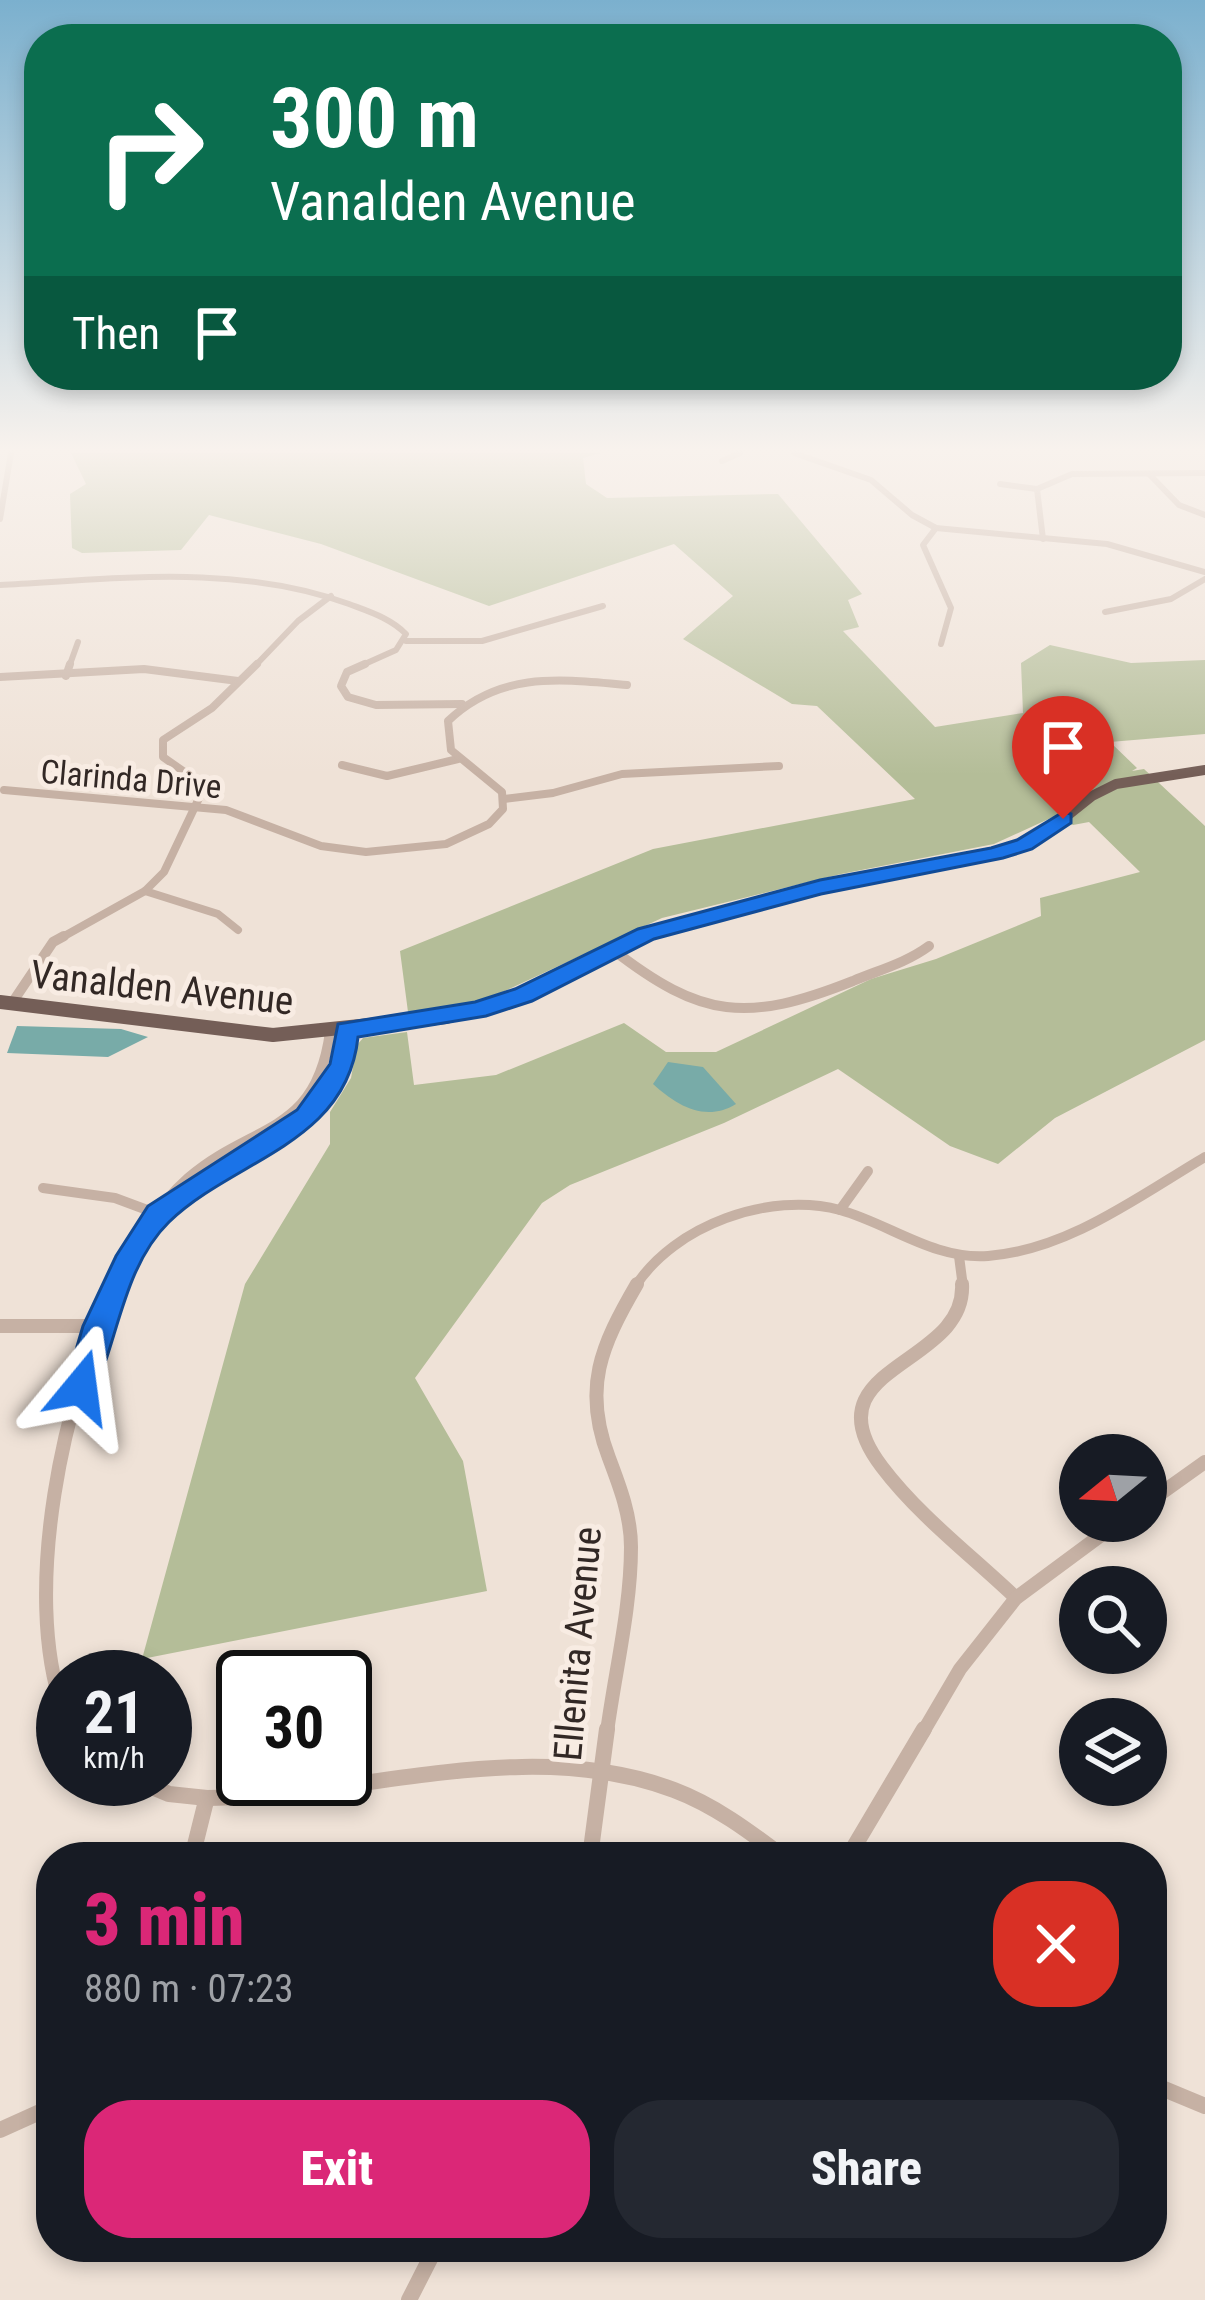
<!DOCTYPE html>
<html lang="en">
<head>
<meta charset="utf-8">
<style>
  body { margin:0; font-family:"Roboto Condensed",sans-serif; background:#242831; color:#f1f3f6; height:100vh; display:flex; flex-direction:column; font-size:45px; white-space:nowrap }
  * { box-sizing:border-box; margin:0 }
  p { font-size:39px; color:#9ea1a6 }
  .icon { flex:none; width:66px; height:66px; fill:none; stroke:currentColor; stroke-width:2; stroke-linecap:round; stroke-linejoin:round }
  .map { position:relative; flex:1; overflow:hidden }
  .panel { position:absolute; left:36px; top:1842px; width:1131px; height:420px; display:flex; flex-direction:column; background:#171b24; border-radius:48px; box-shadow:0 6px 18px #0003 }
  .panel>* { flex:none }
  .top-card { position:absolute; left:24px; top:24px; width:1158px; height:366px; border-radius:48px; box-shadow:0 6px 18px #0003; background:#0b6e4f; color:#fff; overflow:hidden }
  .needle { width:78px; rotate:252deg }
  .controls { position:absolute; left:1059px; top:1434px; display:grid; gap:24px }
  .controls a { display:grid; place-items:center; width:108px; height:108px; border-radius:50%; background:#171b24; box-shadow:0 6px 18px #0003; font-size:60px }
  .speed { position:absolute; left:36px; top:1650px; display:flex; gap:24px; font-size:60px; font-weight:700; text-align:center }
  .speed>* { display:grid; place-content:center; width:156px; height:156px; border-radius:50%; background:#171b24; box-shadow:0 6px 18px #0003; line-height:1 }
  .speed small { font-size:30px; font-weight:400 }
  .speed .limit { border:6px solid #111; border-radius:18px; background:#fff; color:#111 }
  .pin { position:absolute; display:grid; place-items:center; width:102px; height:102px; color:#fff; margin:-123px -51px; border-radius:50% 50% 50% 0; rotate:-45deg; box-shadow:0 0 12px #0007 }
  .pin .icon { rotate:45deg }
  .me { position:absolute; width:132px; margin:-66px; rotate:16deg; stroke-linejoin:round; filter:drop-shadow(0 0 9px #0008) }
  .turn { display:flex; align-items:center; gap:42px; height:252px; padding:0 48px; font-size:54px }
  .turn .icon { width:156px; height:156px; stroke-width:2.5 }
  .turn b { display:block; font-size:84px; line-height:102px }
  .then { display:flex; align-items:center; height:114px; padding:0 48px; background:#0003; gap:24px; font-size:45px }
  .round { display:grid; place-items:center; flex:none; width:126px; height:126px; border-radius:48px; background:#242831 }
  .headline { display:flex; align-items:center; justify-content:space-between; height:204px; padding:0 48px }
  h1 { font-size:72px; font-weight:800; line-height:90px; color:#db2777 }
  .cta { display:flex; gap:24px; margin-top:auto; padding:24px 48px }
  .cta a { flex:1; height:138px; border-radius:48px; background:#db2777; color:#fff; font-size:48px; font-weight:800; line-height:138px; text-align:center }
  .cta a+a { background:#242831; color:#f1f3f6 }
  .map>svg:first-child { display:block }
  .green { fill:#b4bd98 }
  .water { fill:#78aba8 }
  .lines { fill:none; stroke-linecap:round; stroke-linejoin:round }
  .minor-far4 { stroke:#c6b1a4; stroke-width:6 }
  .minor-far3 { stroke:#c6b1a4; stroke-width:8 }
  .minor-far2 { stroke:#c6b1a4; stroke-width:10 }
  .minor-far1 { stroke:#c6b1a4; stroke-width:14 }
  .minor { stroke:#c6b1a4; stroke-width:16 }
  .major-far1 { stroke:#745e57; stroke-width:10 }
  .major { stroke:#745e57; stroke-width:14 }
  .route { fill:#1a73e8; stroke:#114b97; stroke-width:3 }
  .labels { text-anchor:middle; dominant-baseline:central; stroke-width:10; stroke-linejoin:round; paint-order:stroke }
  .far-street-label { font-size:33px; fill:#322825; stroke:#f8ece3 }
  .street-label { font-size:39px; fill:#322825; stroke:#f8ece3 }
</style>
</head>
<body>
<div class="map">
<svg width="1205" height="2300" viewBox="0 0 1205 2300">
  <rect width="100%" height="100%" fill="#efe2d7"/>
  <!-- green -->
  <polygon class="green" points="71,453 601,453 583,458 586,484 607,498 778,494 862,594 848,600 859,627 843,631 935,727 1023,713 1021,663 1050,645 1131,663 1205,660 1205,734 1110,742 1137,768 1132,771 1144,769 1205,826 1205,1040 1055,1118 998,1164 950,1146 838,1069 724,1123 570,1185 542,1203 415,1378 463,1461 487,1591 142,1659 245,1284 330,1144 330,1112 351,1078 357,1045 363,1038 407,1032 414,1085 496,1075 624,1023 666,1052 716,1052 871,979 936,959 1041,916 1040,898 1140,872 1089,822 1073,825 1053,817 994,844 841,874 662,918 481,1002 408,1012 400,951 653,849 915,799 817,706 792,704 683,639 733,596 674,544 489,606 321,544 209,515 181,550 82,553 72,548 70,494 86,484"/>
  <!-- water -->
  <g class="water">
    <polygon points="17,1026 121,1029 148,1037 108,1057 7,1053"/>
    <path d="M 668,1062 L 703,1067 L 736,1104 C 705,1123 676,1105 653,1084 Z"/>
  </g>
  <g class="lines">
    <!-- minor-far4 -->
    <g class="minor-far4">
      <polyline points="794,453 871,480 912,515 936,528 1107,544 1205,572"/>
      <polyline points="722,461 740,453"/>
      <polyline points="1150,475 1179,505 1205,515"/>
      <polyline points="1000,484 1037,489"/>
      <polyline points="0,519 11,453"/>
      <polyline points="936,528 923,545 951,608 941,644"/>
      <polyline points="1043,539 1037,489 1072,474 1205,473"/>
      <path d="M 0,585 C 116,579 237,563 349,604 C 370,612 390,618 406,634 L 396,650 L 358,667"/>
      <polyline points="1105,612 1171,599 1205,579"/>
      <polyline points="406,641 482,641 603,606"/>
      <polyline points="69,667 78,642"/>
      <polyline points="254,667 298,621 331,596"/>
    </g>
    <!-- minor-far3 -->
    <g class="minor-far3">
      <polyline points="365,664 347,672 341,686 348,697 376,705 462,704"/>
      <polyline points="66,676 70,664"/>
      <polyline points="0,677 144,669 238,681"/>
      <polyline points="342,765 387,776 458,759"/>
      <path d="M 4,790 L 226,810 L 321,846 L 366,852 L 446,844 L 489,824 L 503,809 L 502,792 L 451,750 L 448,721 C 500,671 560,679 627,685"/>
      <polyline points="504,799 553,793 622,774 779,766"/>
      <polyline points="145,891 218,914 238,930"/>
      <polyline points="59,939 145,891 164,872 200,796 193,778 163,757 163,740 212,708 257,664"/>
    </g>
    <!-- minor-far2 -->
    <g class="minor-far2">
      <path d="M 612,949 C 702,1019 747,1023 853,981 C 879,970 906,963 929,946"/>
      <polyline points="12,1003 53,942 64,936"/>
      <polyline points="43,1188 115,1198 158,1214"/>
      <path d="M 163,1209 C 184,1201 202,1188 221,1176 C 282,1138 334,1104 347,1030"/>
      <polyline points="840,1210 868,1171"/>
      <polyline points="959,1256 963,1287"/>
      <path d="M 116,1287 C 134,1248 156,1206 188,1178 C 253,1122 316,1136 330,1032"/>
      <path d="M 635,1287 C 674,1225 770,1191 840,1210 C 890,1224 934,1260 988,1256 C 1068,1250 1139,1196 1205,1157"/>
    </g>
    <!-- minor-far1 -->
    <g class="minor-far1">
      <path d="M 962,1284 C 967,1367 804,1365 882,1467 C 919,1516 972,1556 1016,1598"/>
      <polyline points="0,1326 99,1326"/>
      <polyline points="1146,1504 1205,1462"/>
      <path d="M 63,1710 C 21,1591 64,1396 117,1284"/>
      <path d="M 607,1732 C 615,1672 631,1608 631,1547 C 631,1516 620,1487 609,1458 C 582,1388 601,1346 637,1284"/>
      <polyline points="923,1732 960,1669 1016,1598 1120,1521"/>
    </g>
    <!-- minor -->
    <g class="minor">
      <path d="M 133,1779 L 169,1794 L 207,1798 C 359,1797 525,1734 674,1790 C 714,1805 749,1831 783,1857"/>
      <polyline points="192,1857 206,1801"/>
      <polyline points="590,1857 607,1729"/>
      <polyline points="848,1857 924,1729"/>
      <polyline points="1152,2084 1205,2106"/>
      <polyline points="0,2130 51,2107"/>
      <polyline points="409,2300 436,2247"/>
    </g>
    <!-- major-far1 -->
    <polyline class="major-far1" points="636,939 820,887 995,854 1043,835 1092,796 1116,784 1205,770"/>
    <!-- major -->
    <polyline class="major" points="0,1002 273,1035 446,1017 523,995 642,936"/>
  </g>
  <!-- sky -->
  <linearGradient id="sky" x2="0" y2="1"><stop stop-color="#7bb0ce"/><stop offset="0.58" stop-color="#f8f2ed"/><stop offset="1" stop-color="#f8f2ed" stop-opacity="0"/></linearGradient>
  <rect width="1205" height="775" fill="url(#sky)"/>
  <!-- route -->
  <path class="route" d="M 1063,812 L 1071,814 L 1071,823 L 1032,849 L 1003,858 L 821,894 L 654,939 L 532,1001 L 486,1016 L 358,1037 C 347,1144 234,1159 169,1222 C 123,1267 118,1341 92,1397 L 81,1401 L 69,1397 L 65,1387 L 83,1326 L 116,1256 L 148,1206 L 297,1110 L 330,1064 L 338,1024 L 475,1002 L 515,989 L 638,929 L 820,880 L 991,848 L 1017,840 Z"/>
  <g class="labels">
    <!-- far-street labels -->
    <g class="far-street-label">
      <text transform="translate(131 779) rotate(5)">Clarinda Drive</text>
    </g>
    <!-- street labels -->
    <g class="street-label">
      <text transform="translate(162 988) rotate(6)">Vanalden Avenue</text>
      <text transform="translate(578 1644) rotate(-85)">Ellenita Avenue</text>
    </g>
  </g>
</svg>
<div class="controls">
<a><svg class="needle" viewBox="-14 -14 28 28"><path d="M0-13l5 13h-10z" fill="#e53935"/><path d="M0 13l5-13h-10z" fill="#9ea1a6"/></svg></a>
<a><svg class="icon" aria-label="search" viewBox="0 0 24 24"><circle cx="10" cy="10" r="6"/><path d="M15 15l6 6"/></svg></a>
<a><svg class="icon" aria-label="layers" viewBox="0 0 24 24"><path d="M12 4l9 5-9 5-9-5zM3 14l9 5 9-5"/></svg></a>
</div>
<div class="speed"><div>21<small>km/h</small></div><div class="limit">30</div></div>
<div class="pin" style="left:1063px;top:819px;background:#d93025"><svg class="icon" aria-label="arrive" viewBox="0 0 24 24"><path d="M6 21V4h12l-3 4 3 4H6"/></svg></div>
<svg class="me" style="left:81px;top:1387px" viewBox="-20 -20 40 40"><path d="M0-17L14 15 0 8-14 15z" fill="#1a73e8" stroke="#fff" stroke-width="4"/></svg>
<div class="top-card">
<div class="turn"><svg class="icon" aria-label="right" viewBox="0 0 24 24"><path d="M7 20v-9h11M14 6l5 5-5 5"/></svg><div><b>300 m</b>Vanalden Avenue</div></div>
<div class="then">Then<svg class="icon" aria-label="arrive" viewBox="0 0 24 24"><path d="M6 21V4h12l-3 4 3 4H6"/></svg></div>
</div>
<section class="panel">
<div class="headline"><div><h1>3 min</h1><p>880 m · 07:23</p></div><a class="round" style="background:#d93025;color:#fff"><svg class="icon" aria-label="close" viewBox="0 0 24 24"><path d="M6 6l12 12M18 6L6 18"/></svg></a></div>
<div class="cta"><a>Exit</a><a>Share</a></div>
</section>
</div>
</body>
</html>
